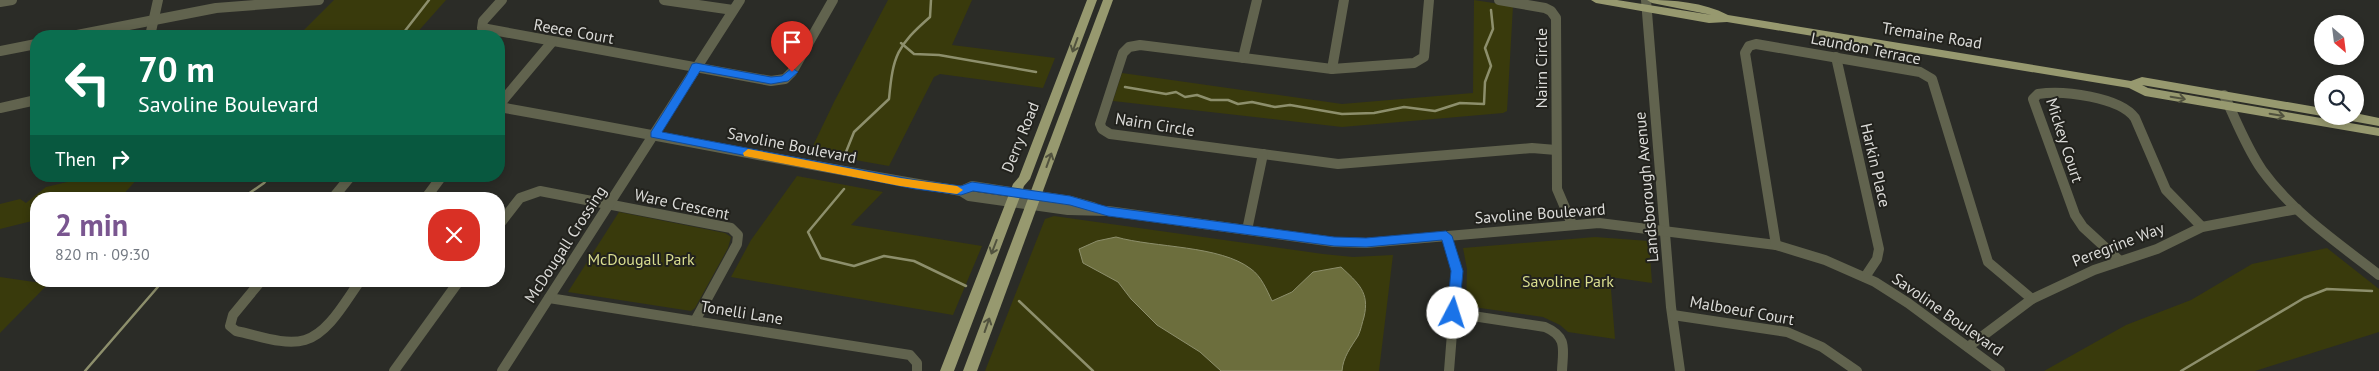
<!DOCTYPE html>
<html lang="en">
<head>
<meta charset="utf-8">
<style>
  body { margin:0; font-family:"PT Sans",sans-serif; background:#f6f6f7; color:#1f2937; height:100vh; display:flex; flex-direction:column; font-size:19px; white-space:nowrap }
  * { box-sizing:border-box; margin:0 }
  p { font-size:16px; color:#747a83 }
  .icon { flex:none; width:28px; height:28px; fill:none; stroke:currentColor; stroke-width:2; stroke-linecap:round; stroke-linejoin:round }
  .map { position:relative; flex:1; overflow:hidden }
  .panel { position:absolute; left:30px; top:192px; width:475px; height:95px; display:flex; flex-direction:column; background:#fff; border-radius:20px; box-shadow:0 2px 8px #0003 }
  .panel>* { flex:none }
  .guide { position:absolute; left:30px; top:30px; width:475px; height:152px; border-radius:20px; box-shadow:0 2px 8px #0003; background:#0b6e4f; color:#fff; overflow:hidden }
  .needle { width:32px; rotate:152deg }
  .buttons { position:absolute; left:2314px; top:15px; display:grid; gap:10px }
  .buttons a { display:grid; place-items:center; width:50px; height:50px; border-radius:50%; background:#fff; box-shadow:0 2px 8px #0003; font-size:25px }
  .pin { position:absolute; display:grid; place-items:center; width:42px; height:42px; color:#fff; margin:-51px -21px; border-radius:50% 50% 50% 0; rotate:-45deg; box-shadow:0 0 5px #0007 }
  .pin .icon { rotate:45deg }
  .me { position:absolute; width:55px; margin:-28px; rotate:5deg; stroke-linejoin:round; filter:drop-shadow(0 0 4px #0008) }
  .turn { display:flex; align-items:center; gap:18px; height:105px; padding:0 25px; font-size:22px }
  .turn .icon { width:65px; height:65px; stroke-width:2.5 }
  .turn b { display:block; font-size:35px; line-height:42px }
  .then { display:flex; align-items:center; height:48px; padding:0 25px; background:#0003; gap:10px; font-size:19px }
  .round { display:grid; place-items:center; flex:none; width:52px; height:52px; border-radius:20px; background:#f6f6f7 }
  .head { display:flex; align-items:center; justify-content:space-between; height:85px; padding:0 25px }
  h1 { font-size:30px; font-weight:600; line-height:38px; color:#7a5690 }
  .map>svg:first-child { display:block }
  .green { fill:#393a0c }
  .water { fill:#6c6e3d; stroke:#8d8f6c }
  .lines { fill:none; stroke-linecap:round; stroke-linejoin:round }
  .stream { stroke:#8d8f6c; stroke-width:2.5 }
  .minor { stroke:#61634e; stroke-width:10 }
  .major { fill:#97996f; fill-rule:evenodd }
  .oneway { stroke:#51523e }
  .route { fill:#1a73e8; stroke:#114b97 }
  .slow { fill:#f59e0b }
  .labels { text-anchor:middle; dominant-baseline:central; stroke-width:4; stroke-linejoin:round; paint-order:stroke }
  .street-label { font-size:16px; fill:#dbdbd8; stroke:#22221d }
  .park-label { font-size:16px; fill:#d9dd8f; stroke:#22221d }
</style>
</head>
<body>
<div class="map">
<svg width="2379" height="371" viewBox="0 0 2379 371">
  <rect width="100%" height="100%" fill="#2b2c27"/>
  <!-- green -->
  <g class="green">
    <polygon points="334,0 446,0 414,36 298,36"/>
    <polygon points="888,0 972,0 952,45 1055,58 1043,88 940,74 934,77 889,166 810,152 834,102"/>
    <polygon points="1474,0 1513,6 1507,111 1503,113 1342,127 1113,101 1122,73 1342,104 1473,93"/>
    <polygon points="93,176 140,176 119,199 36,199 36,220 0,229 0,204 20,199 26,203 46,187"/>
    <polygon points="797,176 883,192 851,225 982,246 953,315 731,277 751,240"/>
    <polygon points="619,212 725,233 731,237 728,248 695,308 691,311 568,292"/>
    <polygon points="1054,216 1323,254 1353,257 1393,255 1379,371 985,371 1045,219"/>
    <polygon points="1595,237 1649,241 1652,283 1610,277 1615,339 1568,332 1560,325 1543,317 1466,306 1467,269 1463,248"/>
    <polygon points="2327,248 2379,289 2379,332 2255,371 2044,371 2126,325 2191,300 2252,264"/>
    <polygon points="0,277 48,284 0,333"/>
  </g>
  <!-- water -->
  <path class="water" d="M 1116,237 C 1155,248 1220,245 1251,269 C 1261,276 1267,290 1272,301 L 1292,292 L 1313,272 L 1341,267 C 1358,283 1370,292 1364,317 C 1362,323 1361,330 1358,336 C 1351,347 1343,357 1342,371 L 1221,371 L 1200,352 L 1157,325 L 1131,299 L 1118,282 L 1083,263 L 1079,249 L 1097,241 Z"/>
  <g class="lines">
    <!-- stream -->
    <g class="stream">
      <polyline points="401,36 429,0"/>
      <polyline points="901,43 914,54 939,55 1036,72"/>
      <polyline points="1125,87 1166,94 1176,92 1185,97 1197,95 1211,100 1228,100 1238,104 1252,102 1275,107 1290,105 1342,114 1374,113 1404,107 1435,111 1460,103 1484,104 1485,82 1491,66 1485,48 1493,29 1491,10"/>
      <path d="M 846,152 L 854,132 L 889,99 C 893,55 897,46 930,17 L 931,0"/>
      <polyline points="844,189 808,232 821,258 854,266 884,256 914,261 966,286"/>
      <polyline points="241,199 264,183 269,176"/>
      <polyline points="1019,301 1093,371"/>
      <polyline points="85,371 163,281"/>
      <polyline points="2181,371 2304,298 2327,289 2372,291"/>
    </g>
    <!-- minor -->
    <g class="minor">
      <polyline points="502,0 483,21 482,28 771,81 785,79 792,72 833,0"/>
      <polyline points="664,0 733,10"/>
      <polyline points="1429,0 1424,57 1414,63 1332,69 1140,45 1129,47 1123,53 1100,124 1102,129 1110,134 1338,164 1532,148 1556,150"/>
      <polyline points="1499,0 1545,8 1551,11 1556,18 1557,189 1572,224"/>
      <polyline points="1646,0 1671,307 1680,371"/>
      <polyline points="0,2 12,0"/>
      <polyline points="72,36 216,8 319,0"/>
      <polyline points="150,36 158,0"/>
      <polyline points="0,51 36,44"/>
      <polyline points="1836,57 1879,249 1877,259 1865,277"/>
      <polyline points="1243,58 1257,0"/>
      <polyline points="1332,69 1344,0"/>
      <path d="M 2224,95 C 2236,120 2246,147 2262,170 C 2293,213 2338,243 2379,275"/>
      <polyline points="499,105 552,42"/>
      <path d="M 499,107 C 653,134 806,166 961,191 L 969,196 L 1068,210 L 1108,211 L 1334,242 L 1366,243 L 1599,223 L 1776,245 L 1825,260 L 1875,282 L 1908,303 L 2000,371"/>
      <polyline points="0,108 36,100"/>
      <polyline points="961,191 972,186 1071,201 1093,207"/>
      <polyline points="332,199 351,176"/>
      <polyline points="425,199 442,176"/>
      <polyline points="499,225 520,198 540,191 731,228 738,235 737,244 695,321"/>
      <polyline points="1247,230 1263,154"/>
      <polyline points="1447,236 1457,271 1449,371"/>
      <polyline points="1776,245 1745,53 1749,46 1756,44 1920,72 1932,79 1988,262 2032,299"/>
      <path d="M 2120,261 L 2083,227 L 2075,215 L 2033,99 L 2038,94 C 2063,90 2120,97 2135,118 L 2166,190 L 2202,227"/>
      <path d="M 261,281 L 233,315 L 230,326 L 236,331 C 257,335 284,346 305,340 C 329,333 346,300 360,281"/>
      <polyline points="549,298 910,355 917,363 917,371"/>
      <path d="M 1453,313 L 1545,327 C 1568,337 1563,349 1562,371"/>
      <polyline points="1673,315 1787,332 1822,347 1857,371"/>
      <polyline points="1968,347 2032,299 2094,270 2157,249 2202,227 2297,209"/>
      <polyline points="394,371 459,281"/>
      <polyline points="502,371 740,0"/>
    </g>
    <!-- major -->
    <g class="major">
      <polygon points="1087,0 1097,0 1030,179 1024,186 954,371 940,371 1013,184 1019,177"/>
      <polygon points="1103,0 1113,0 977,371 963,371"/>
      <path d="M 1591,0 L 1617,0 L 1712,15 L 1652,3 L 1647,0 C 1674,0 1703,2 1728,15 L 2131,81 L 2142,77 L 2322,108 L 2322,116 L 2142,85 L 2148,88 L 2379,128 L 2379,136 L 2145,96 L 2129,88 L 1727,22 L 1709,23 L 1596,3 Z"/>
      <polygon points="2355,113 2379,118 2379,126 2346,120 2340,116 2355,116"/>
    </g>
  </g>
  <!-- one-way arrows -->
  <defs><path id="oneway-shaft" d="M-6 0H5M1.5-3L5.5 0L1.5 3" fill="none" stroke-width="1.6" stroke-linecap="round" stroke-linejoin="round" transform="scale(1.25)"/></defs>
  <g class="oneway">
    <use href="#oneway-shaft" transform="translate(1075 45) rotate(110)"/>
    <use href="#oneway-shaft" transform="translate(2178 98) rotate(10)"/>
    <use href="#oneway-shaft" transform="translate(2277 115) rotate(10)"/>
    <use href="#oneway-shaft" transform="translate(1049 160) rotate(-70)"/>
    <use href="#oneway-shaft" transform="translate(994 247) rotate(111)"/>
    <use href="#oneway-shaft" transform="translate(987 325) rotate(-71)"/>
  </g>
  <!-- route -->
  <polygon class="route" points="696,63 771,77 782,76 792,68 798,72 788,81 771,84 700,71 662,132 915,180 961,186 972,182 1070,196 1108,207 1334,237 1366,238 1446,231 1452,236 1463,271 1459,313 1453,318 1447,313 1451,271 1442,240 1366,247 1334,246 1108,216 1070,205 973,191 961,195 915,189 651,137 651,132 687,75 692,64"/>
  <!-- slow -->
  <polygon class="slow" points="748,149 900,178 957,186 963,190 957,194 900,186 744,156 743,153"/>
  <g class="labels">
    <!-- street labels -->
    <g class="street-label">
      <text transform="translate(574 31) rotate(10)">Reece Court</text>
      <text transform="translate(1932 35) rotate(9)">Tremaine Road</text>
      <text transform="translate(1866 48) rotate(11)">Laundon Terrace</text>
      <text transform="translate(1541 68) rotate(-90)">Nairn Circle</text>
      <text transform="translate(1155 124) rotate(9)">Nairn Circle</text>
      <text transform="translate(1020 137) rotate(-68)">Derry Road</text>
      <text transform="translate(2065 140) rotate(72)">Mickey Court</text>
      <text transform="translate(792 145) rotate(11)">Savoline Boulevard</text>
      <text transform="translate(1876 165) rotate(77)">Harkin Place</text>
      <text transform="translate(1646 187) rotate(-95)">Landsborough Avenue</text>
      <text transform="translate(682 204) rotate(12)">Ware Crescent</text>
      <text transform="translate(1540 213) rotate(-4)">Savoline Boulevard</text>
      <text transform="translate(565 244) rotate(-57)">McDougall Crossing</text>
      <text transform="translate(2118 244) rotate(-21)">Peregrine Way</text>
      <text transform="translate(1742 310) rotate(10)">Malboeuf Court</text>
      <text transform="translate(742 312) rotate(9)">Tonelli Lane</text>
      <text transform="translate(1948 314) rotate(35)">Savoline Boulevard</text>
    </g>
    <!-- park labels -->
    <g class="park-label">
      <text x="641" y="259">McDougall Park</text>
      <text x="1568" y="281">Savoline Park</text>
    </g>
  </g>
</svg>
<div class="buttons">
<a><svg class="needle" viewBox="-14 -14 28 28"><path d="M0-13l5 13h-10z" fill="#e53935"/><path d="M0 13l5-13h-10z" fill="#747a83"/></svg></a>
<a><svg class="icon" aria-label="search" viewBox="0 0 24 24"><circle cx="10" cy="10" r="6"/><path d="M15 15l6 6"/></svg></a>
</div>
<div class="pin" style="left:792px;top:72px;background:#d93025"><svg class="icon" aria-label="arrive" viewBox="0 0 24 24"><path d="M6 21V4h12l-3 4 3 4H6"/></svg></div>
<svg class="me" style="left:1453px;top:313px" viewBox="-20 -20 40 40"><circle r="19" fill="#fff"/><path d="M0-13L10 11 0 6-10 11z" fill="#1a73e8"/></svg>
<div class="guide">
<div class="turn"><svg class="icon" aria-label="left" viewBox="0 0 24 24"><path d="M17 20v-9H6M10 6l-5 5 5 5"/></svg><div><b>70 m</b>Savoline Boulevard</div></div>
<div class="then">Then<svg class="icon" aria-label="right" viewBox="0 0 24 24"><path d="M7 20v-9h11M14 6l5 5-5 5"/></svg></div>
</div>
<section class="panel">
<div class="head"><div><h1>2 min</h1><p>820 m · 09:30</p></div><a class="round" style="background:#d93025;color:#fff"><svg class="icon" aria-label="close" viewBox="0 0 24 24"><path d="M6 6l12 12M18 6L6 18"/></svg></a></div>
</section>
</div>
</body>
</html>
